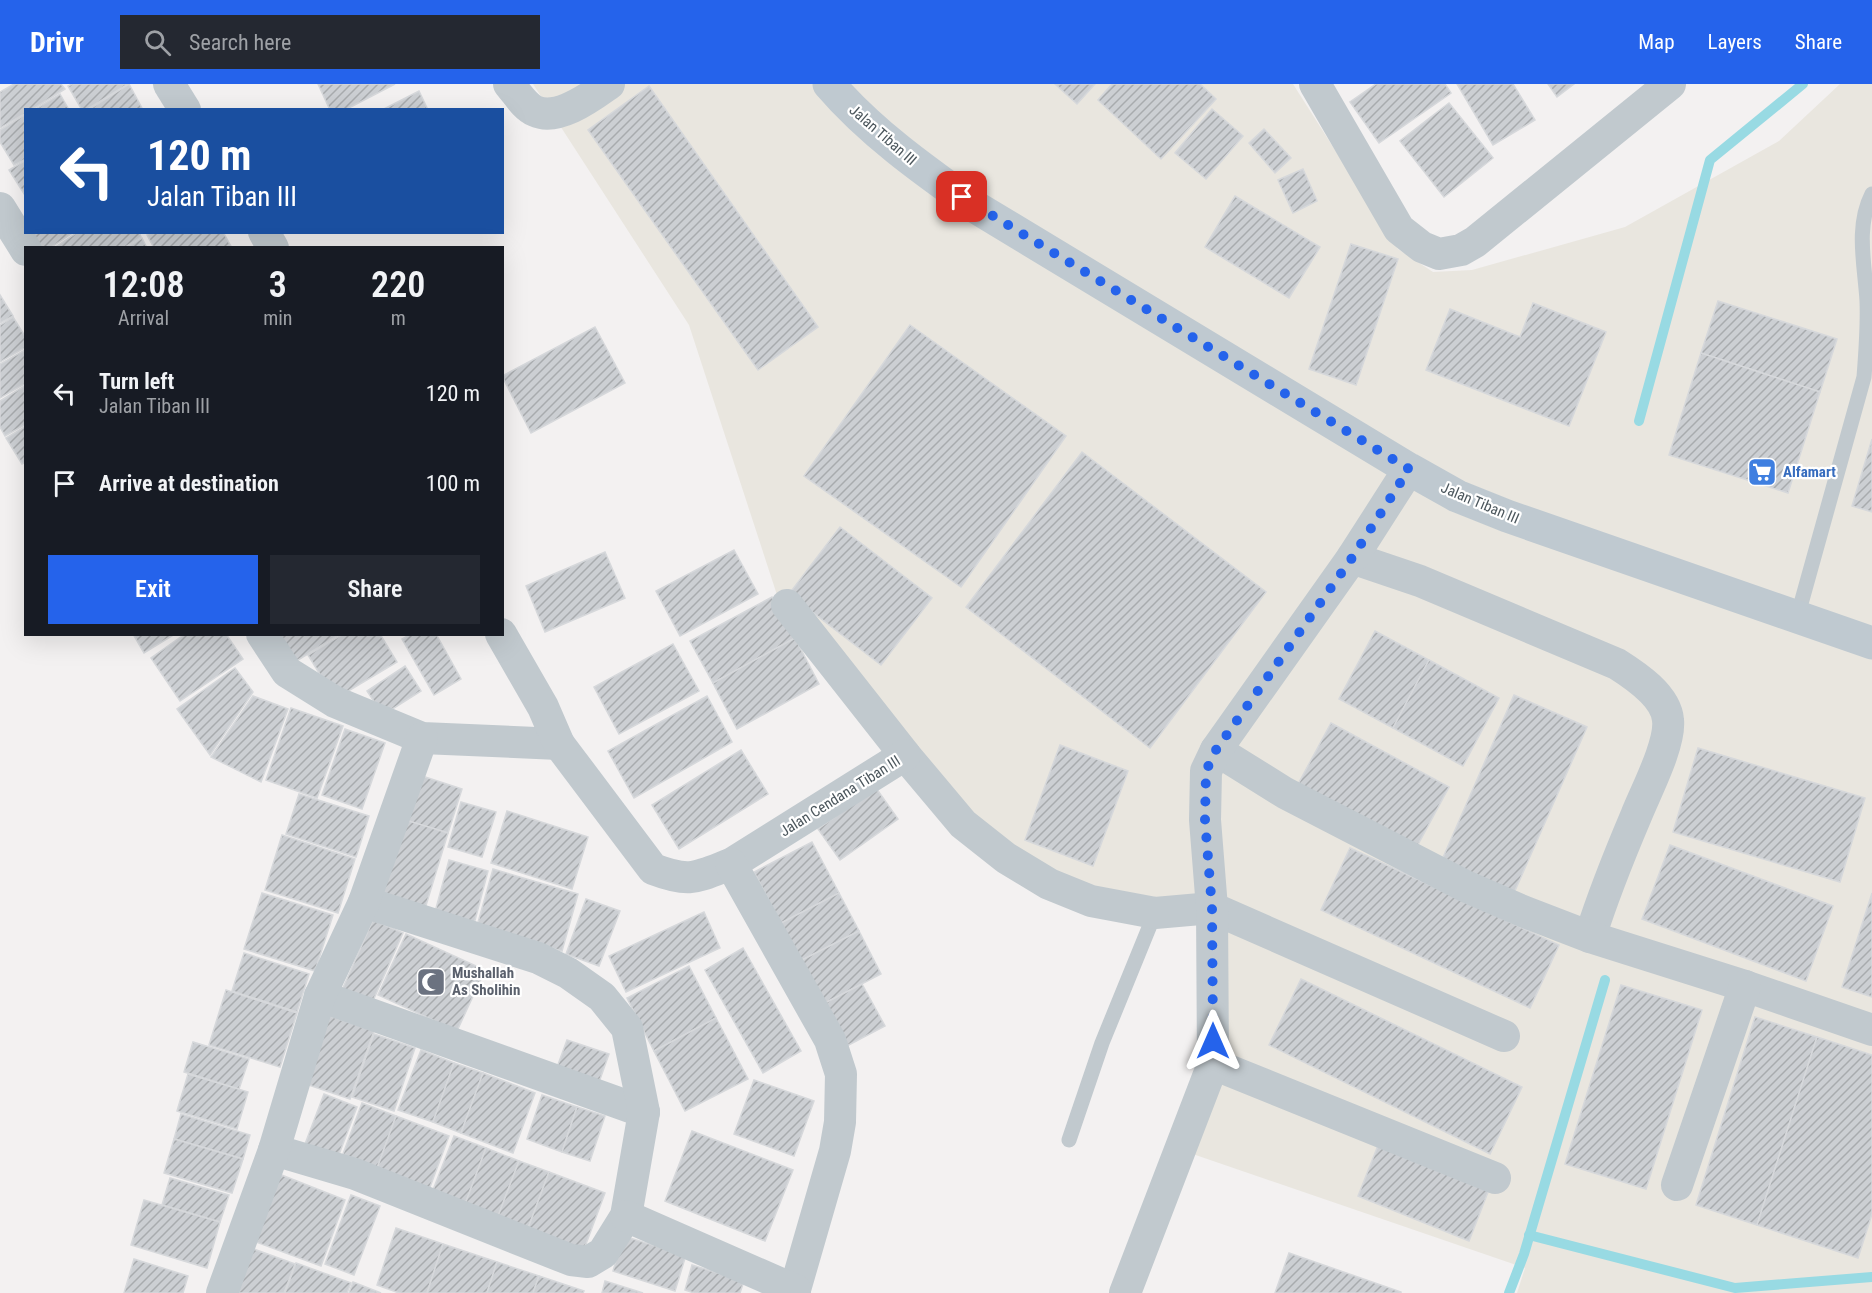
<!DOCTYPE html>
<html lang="en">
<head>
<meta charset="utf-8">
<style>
  body { margin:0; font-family:"Roboto Condensed",sans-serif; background:#242831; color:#f1f3f6; height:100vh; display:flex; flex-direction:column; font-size:22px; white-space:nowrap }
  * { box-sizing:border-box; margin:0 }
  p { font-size:20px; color:#9ea1a6 }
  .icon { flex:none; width:33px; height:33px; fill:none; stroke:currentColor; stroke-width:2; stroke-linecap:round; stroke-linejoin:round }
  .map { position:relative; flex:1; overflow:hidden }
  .details { position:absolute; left:24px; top:162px; width:480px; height:390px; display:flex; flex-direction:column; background:#171b24; border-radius:0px; box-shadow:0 6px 24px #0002 }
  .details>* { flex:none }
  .banner { position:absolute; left:24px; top:24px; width:480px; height:126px; border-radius:0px; box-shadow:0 6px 24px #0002; background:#1a4fa0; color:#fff; overflow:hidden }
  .pin { position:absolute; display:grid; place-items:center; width:51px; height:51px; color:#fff; margin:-26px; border-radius:12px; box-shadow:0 3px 9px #0006 }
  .me { position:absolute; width:66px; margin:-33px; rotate:0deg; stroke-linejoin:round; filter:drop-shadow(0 0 4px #0008) }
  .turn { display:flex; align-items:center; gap:21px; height:126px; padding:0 24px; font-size:27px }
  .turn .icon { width:78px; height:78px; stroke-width:2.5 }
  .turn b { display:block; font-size:42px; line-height:51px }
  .eta { display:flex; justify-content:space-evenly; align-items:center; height:102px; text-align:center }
  .eta b { font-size:36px; font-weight:600; line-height:42px }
  .primary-button { display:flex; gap:12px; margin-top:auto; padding:12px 24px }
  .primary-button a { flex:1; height:69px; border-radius:0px; background:#2563eb; color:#fff; font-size:24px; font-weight:600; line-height:69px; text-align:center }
  .primary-button a+a { background:#242831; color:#f1f3f6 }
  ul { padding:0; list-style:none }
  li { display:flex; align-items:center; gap:18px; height:90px; padding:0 24px }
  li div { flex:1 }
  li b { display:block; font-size:22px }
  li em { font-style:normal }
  header { display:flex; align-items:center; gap:36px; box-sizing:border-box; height:84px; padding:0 30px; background:#2563eb; color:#fff }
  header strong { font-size:28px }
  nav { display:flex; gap:33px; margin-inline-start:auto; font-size:21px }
  .search { width:420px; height:54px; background:#242831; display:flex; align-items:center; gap:15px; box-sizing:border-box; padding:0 21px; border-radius:0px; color:#9ea1a6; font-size:22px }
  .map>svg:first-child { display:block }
  .commercial { fill:#e9e6df }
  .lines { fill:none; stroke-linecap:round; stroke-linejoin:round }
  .stream { stroke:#98dae3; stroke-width:10 }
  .building { fill:url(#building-hatch); stroke:#d6d8db; stroke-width:1.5 }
  .lane { stroke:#c1c9ce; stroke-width:15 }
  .street { stroke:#c1c9ce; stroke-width:32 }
  .secondary { stroke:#bfc9d0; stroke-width:33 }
  .route { stroke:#2563eb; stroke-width:10; stroke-dasharray:0 18 }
  .labels { text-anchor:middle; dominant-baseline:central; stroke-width:4.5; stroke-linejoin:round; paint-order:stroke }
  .street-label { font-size:15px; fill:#4b565c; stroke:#fff }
  .shop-label { font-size:15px; font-weight:bold; fill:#366cbe; stroke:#fff; text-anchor:start }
  .worship-label { font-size:15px; font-weight:bold; fill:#5b616d; stroke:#fff; text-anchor:start }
</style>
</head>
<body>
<header>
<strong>Drivr</strong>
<div class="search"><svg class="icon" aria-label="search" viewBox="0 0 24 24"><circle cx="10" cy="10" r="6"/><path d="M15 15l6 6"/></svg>Search here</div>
<nav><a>Map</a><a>Layers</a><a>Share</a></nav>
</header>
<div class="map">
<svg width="1872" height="1209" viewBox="0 0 1872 1209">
  <defs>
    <pattern id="building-hatch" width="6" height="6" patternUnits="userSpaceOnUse" patternTransform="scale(1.5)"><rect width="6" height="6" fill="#cccfd3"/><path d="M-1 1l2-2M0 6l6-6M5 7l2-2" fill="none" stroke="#a8abae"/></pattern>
  </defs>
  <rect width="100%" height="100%" fill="#f3f1f1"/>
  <!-- commercial -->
  <polygon class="commercial" points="533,0 1293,0 1398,165 1433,188 1472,186 1625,143 1779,57 1840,0 1872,0 1872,1209 1517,1209 1525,1184 1184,1067 1224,829 1110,824 1010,782 778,514 689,241"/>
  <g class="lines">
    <!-- stream -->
    <g class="stream">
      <polyline points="1639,337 1710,76 1803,0"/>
      <polyline points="1529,1151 1735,1204 1872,1193"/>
      <polyline points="1509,1209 1524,1170 1605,896"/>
    </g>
  </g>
  <!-- building -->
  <g class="building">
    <polygon points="14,0 61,0 65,5 31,26 26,26 26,29 0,44 0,8"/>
    <polygon points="72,0 128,0 86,26 82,26 68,2"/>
    <polygon points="129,0 143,26 88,26"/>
    <polygon points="318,0 395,0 345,26 330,26"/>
    <polygon points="1055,0 1095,0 1077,20"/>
    <polygon points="1112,0 1200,0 1216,15 1161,75 1098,16"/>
    <polygon points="1376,0 1445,0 1451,9 1379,59 1350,18"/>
    <polygon points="1457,0 1513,0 1535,36 1493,61"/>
    <polygon points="1548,0 1574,0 1557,13"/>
    <polygon points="649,2 818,243 758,286 588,46"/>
    <polygon points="419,7 428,26 382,26"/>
    <polygon points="60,10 69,26 34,26"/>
    <polygon points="1449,19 1493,74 1444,113 1400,57"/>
    <polygon points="1212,25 1243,52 1206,95 1175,69"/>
    <polygon points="26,30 26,75 14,81 0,58 0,46"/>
    <polygon points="1264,45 1291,74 1275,89 1249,59"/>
    <polygon points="26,76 26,113 9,86"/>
    <polygon points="1303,85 1317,117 1293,129 1278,96"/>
    <polygon points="1235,112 1320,163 1289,214 1205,163"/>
    <polygon points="28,148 74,148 50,164 36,164"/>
    <polygon points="78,148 139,148 141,153 124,164 54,164"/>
    <polygon points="150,148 223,148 232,164 154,164 147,151"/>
    <polygon points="142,154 147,164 126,164"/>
    <polygon points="1351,160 1398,175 1356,301 1309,285"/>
    <polygon points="0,211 13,232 0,239"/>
    <polygon points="1718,217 1837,255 1820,308 1701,269"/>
    <polygon points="1533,219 1606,248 1569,342 1426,286 1450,225 1520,253"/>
    <polygon points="13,233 26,254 26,263 0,278 0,241"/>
    <polygon points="910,241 1066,352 961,503 804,392"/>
    <polygon points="595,243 625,299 531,349 502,292"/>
    <polygon points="25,266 26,299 0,314 0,280"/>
    <polygon points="1701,269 1820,308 1788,409 1669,371"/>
    <polygon points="26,301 26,340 5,352 0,343 0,317"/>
    <polygon points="26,342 26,378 22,380 6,354"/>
    <polygon points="1872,355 1872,428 1852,422"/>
    <polygon points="1082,368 1266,508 1150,664 966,523"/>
    <polygon points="840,443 932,514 881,581 789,510"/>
    <polygon points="734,466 758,510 680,552 656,507"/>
    <polygon points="605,468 625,514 545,548 526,502"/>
    <polygon points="772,513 795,554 713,599 690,557"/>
    <polygon points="1375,547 1429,576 1393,644 1339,615"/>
    <polygon points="133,550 175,550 144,569"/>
    <polygon points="185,550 226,550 243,575 180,617 151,574"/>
    <polygon points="279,550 340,550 295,578"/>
    <polygon points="343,550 380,550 397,578 335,615 308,571"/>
    <polygon points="411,550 436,550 461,595 434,611 402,555"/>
    <polygon points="795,554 819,600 737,645 713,599"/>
    <polygon points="673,560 699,607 619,650 594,603"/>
    <polygon points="1429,576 1499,614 1463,682 1393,644"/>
    <polygon points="405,582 421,607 383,631 367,607"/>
    <polygon points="235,584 253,608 210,671 177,625"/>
    <polygon points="1514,611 1587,643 1514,809 1441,778"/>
    <polygon points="253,612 288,625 261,698 211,673"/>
    <polygon points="707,612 732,658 634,714 608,667"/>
    <polygon points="291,624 343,642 317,714 266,696"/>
    <polygon points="1331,639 1449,703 1414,768 1296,704"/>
    <polygon points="345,645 385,659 362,725 322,711"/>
    <polygon points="1060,661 1128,687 1093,782 1025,756"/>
    <polygon points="1698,664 1865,714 1840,798 1673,748"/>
    <polygon points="741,666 768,710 679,765 652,721"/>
    <polygon points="413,689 462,705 448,749 399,734"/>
    <polygon points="876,704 898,735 840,776 818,745"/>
    <polygon points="299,710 369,732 356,773 286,750"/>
    <polygon points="461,718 496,728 482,773 448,763"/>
    <polygon points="507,727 588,753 572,805 491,779"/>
    <polygon points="399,734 448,749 424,828 375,812"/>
    <polygon points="282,751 355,775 338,829 265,806"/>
    <polygon points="812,758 839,809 781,839 754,788"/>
    <polygon points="1670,761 1833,822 1806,897 1642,835"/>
    <polygon points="1350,764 1559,861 1530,924 1321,826"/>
    <polygon points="449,776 488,787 474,840 435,828"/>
    <polygon points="493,785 578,810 562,867 477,842"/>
    <polygon points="262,809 333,831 315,887 244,865"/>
    <polygon points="839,809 859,847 800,877 781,839"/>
    <polygon points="1872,809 1872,913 1842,903"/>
    <polygon points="586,815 620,827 599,882 566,870"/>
    <polygon points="704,828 720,864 626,908 609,872"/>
    <polygon points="373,836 403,849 372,919 342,906"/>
    <polygon points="859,847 881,890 823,920 800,877"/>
    <polygon points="406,850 485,886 457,947 378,911"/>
    <polygon points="743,864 801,967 763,989 705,886"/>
    <polygon points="244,869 309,890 297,928 232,907"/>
    <polygon points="689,882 716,934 654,967 627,914"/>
    <polygon points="1301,895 1522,1003 1490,1070 1269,961"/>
    <polygon points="862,900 885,942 845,963 823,920"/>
    <polygon points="1621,901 1702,926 1646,1105 1565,1080"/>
    <polygon points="226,906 297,929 280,983 209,961"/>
    <polygon points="324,930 374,947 350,1015 300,998"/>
    <polygon points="1755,933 1817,953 1757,1141 1696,1121"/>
    <polygon points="716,934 748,995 685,1027 654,967"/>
    <polygon points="374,950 415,964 394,1027 352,1013"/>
    <polygon points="1817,953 1872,971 1872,1130 1858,1174 1757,1141"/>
    <polygon points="567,956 609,970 598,1001 556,986"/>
    <polygon points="193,958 249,975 239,1005 184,988"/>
    <polygon points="421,966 454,979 433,1038 398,1026"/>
    <polygon points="454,979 483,989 461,1049 433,1038"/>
    <polygon points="483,989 535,1009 513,1069 461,1049"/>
    <polygon points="188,990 248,1008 237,1045 177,1027"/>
    <polygon points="754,996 814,1017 794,1072 734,1050"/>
    <polygon points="324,1010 357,1023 338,1073 305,1060"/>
    <polygon points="542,1011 577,1023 562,1068 527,1055"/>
    <polygon points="362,1019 396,1032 375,1090 340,1078"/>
    <polygon points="577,1023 605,1032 590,1077 562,1068"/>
    <polygon points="181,1030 250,1051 243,1075 174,1055"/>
    <polygon points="396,1032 449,1052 427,1111 375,1090"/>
    <polygon points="692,1047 793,1086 765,1157 665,1117"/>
    <polygon points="454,1052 486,1064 464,1123 431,1111"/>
    <polygon points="174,1055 243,1075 232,1109 164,1089"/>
    <polygon points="1379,1059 1490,1103 1469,1157 1358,1112"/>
    <polygon points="486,1064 519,1077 497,1135 464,1123"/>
    <polygon points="519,1077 549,1088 527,1147 497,1135"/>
    <polygon points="274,1088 345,1116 321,1182 248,1155"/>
    <polygon points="549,1088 605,1109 583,1168 527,1147"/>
    <polygon points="170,1094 229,1111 220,1138 162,1121"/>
    <polygon points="351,1111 380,1122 354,1191 325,1180"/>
    <polygon points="144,1116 220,1138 207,1184 131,1161"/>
    <polygon points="396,1144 443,1160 427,1209 399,1209 377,1201"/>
    <polygon points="623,1152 686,1171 675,1207 613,1187"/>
    <polygon points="443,1160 497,1178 487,1209 427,1209"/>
    <polygon points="248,1163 295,1180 284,1209 231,1209"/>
    <polygon points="1289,1169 1401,1208 1401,1209 1275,1209"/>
    <polygon points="134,1175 188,1192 183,1209 124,1209"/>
    <polygon points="497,1178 539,1192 533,1209 487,1209"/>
    <polygon points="296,1179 351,1199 347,1209 285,1209"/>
    <polygon points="692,1181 744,1197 740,1209 694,1209 685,1206"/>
    <polygon points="539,1192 584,1207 583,1209 533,1209"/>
    <polygon points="605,1197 643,1209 602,1209"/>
    <polygon points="353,1198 381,1209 349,1209"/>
  </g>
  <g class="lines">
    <!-- lane -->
    <g class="lane">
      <path d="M 1797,534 L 1864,293 C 1866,267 1868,243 1867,217 C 1865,182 1855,143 1872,110"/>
      <polyline points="1069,1056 1102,959 1155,829"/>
    </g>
    <!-- street -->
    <g class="street">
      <polyline points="169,0 185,26"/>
      <path d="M 509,0 C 517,9 524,22 535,27 C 558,38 592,12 609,0"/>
      <polyline points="1315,0 1399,145 1422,163 1439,170 1461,166 1475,158 1670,0"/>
      <polyline points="0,124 26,166"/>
      <polyline points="264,148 273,164"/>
      <path d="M 1352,474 L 1420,497 L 1617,580 C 1636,592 1666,612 1668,636 C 1671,660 1645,709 1636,732 C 1619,772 1603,812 1590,853"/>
      <polyline points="787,521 905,671 963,740 1006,774 1049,800 1091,817 1155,829 1212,824 1504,952"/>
      <polyline points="262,550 287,588 335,618 422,654 559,660"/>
      <path d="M 501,550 L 543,623 L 559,660 L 653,785 C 690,799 695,794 731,780 L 905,671"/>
      <polyline points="1216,666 1285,709 1465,802 1525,828 1590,853 1745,902 1872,946"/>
      <polyline points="731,780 830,956 841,990 840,1038 835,1067 794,1209"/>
      <polyline points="320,912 644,1028"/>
      <polyline points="1213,980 1495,1094"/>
      <polyline points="274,1066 355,1090 571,1176 588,1178 603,1169 626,1132 644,1028 627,944 602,913 568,889 538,874 364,818"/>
      <polyline points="1677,1101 1745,902"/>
      <polyline points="626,1132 795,1206"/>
      <polyline points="222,1209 274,1066 320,912 364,818 422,654"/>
      <polyline points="1125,1209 1213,980 1212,824 1205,736 1206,687 1216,666 1352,474 1409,385"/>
    </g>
    <!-- secondary -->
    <path class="secondary" d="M 829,0 C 871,49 925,87 977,124 L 1409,385 L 1457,412 L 1507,432 L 1872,559"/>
  </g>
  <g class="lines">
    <!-- route -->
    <polyline class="route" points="962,113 1409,385 1352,474 1216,666 1206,687 1205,736 1212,824 1213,957"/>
  </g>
  <!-- icons -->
  <defs>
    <g id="supermarket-square" transform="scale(1.5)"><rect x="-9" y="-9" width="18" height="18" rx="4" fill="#3f7fe0" stroke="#fff"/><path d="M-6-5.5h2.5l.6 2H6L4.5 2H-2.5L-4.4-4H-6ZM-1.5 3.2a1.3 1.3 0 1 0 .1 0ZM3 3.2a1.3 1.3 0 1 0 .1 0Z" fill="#fff"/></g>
    <g id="mosque-square" transform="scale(1.5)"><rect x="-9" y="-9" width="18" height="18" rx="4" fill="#6b7280" stroke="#fff"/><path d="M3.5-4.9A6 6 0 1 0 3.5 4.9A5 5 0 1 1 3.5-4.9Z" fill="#fff"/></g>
  </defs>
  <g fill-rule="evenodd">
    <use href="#supermarket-square" x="1762" y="388"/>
    <use href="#mosque-square" x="431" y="898"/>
  </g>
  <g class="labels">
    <!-- street labels -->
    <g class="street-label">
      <text transform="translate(883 51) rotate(41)">Jalan Tiban III</text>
      <text transform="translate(1480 419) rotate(23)">Jalan Tiban III</text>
      <text transform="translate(840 712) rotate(-32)">Jalan Cendana Tiban III</text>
    </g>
    <!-- shop labels -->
    <g class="shop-label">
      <text x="1783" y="388">Alfamart</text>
    </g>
    <!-- worship labels -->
    <g class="worship-label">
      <text x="452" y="889">Mushallah<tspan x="452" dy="17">As Sholihin</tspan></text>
    </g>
  </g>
</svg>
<div class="pin" style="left:962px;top:113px;background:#d93025"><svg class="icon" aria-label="arrive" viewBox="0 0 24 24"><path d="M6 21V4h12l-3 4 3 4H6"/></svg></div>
<svg class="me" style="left:1213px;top:957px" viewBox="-20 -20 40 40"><path d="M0-17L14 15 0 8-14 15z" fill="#2563eb" stroke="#fff" stroke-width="4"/></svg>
<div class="banner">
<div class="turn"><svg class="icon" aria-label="left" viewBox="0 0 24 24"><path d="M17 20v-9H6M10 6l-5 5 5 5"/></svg><div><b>120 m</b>Jalan Tiban III</div></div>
</div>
<section class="details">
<div class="eta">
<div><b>12:08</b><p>Arrival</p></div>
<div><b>3</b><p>min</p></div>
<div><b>220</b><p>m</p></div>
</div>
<ul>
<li><svg class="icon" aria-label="left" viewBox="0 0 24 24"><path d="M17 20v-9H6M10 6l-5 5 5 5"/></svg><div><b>Turn left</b><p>Jalan Tiban III</p></div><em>120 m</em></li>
<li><svg class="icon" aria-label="arrive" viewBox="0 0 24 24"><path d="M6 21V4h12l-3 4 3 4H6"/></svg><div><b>Arrive at destination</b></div><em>100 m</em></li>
</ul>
<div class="primary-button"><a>Exit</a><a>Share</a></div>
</section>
</div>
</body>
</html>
